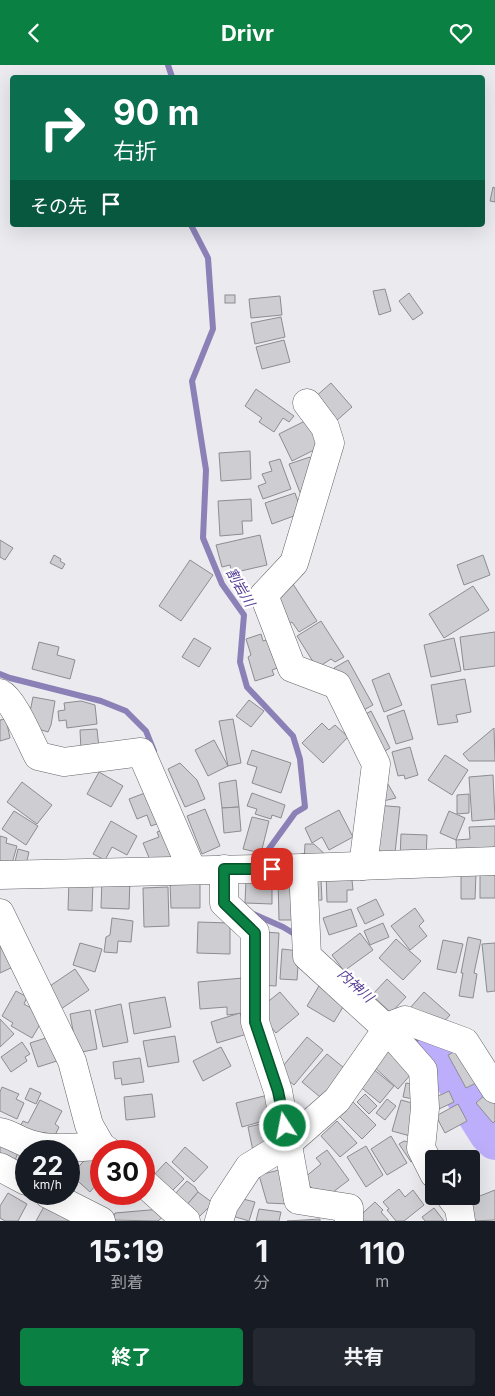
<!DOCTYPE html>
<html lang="ja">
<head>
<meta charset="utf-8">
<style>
  body { margin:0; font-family:Inter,"Noto Sans JP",sans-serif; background:#242831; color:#f1f3f6; height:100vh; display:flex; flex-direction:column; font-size:19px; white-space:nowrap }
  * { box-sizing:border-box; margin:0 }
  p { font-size:16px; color:#9ea1a6 }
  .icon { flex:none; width:28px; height:28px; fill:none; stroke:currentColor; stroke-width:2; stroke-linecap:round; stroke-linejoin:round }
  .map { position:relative; height:1156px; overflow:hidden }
  .drawer { display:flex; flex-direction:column; background:#171b24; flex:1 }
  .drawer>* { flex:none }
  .hud { position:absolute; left:10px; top:10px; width:475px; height:152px; border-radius:5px; box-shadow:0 5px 20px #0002; background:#0b6e4f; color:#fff; overflow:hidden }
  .fabs { position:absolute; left:425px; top:1085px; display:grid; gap:10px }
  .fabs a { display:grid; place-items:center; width:55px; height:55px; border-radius:5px; background:#171b24; box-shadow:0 5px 20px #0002; font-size:25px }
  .speed { position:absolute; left:15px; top:1075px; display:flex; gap:10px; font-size:25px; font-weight:700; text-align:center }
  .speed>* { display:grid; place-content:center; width:65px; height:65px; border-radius:50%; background:#171b24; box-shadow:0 5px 20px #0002; line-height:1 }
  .speed small { font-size:12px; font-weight:400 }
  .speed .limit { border:8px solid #d22; background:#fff; color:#111 }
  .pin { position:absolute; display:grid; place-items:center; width:42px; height:42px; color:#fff; margin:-21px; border-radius:10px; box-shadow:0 2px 8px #0006 }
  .me { position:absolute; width:55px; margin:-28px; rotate:349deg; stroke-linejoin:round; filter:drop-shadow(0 0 4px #0008) }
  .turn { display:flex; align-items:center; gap:18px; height:105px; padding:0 20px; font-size:22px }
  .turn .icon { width:65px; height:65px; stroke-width:2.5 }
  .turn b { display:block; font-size:35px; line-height:42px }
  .then { display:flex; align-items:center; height:48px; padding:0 20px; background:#0003; gap:10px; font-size:19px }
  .eta { display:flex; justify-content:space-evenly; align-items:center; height:85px; text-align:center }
  .eta b { font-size:30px; font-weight:700; line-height:35px }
  .button { display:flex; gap:10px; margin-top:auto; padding:10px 20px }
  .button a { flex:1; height:58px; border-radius:5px; background:#0b8043; color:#fff; font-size:20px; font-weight:700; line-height:58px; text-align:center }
  .button a+a { background:#242831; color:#f1f3f6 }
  header { display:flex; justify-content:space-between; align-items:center; height:65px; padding:0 20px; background:#0b8043; color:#fff; font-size:22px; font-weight:700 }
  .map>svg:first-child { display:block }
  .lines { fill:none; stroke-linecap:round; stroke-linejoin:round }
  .stream { stroke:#8b81b7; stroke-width:6 }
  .river { stroke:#bdaefb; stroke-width:38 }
  .building { fill:#ceced2; stroke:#8d8c90 }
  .minor-casing { stroke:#646468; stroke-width:29 }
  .minor { stroke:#fff; stroke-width:28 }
  .route-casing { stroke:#07532c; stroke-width:12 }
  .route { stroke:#0b8043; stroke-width:9 }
  .labels { text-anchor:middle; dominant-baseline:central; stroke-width:4.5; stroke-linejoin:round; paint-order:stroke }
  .water-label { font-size:14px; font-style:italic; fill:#563d94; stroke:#fff }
</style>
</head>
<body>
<header><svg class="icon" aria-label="back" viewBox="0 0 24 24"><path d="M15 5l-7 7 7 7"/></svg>Drivr<svg class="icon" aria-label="heart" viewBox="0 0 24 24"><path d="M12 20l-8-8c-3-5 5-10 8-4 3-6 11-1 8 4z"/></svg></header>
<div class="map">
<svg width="495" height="1156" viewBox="0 0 495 1156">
  <rect width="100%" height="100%" fill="#ebeaef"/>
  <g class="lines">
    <!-- stream -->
    <g class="stream">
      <polyline points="168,0 172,12"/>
      <polyline points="191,160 208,193 213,264 192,316 206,405 203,473 222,519 244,550 240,597 247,622 293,671 300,694 305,742 295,748 266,788 265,798"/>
      <polyline points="0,609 10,613 101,636 126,646 146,666 154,686"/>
      <polyline points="251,848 283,862 298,871"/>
      <polyline points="411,969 432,989"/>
    </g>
    <!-- river -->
    <polyline class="river" points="432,989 449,1007 488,1069 495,1076"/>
  </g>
  <!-- building -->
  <g class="building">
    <polygon points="493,122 495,123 495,137 490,136"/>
    <polygon points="385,224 391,246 379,250 373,226"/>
    <polygon points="409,228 423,248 413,255 399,236"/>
    <rect x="225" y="230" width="10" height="8"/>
    <polygon points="280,231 282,250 251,253 249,234"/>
    <polygon points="281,252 285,272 255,279 251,258"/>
    <polygon points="284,275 290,297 262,304 256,282"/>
    <polygon points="331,318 352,342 335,357 314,333"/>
    <polygon points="256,324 294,351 289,357 283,353 274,367 259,357 262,353 245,341"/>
    <polygon points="307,355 320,382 292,396 279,369"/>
    <polygon points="250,386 251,414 221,416 219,388"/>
    <polygon points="310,392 315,408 301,430 289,399"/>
    <polygon points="280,394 291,424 263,434 258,421 266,418 262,409 272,406 269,397"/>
    <polygon points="295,428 302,448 272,459 265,438"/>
    <polygon points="251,434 252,456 242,456 243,469 220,471 218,436"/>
    <polygon points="260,470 267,500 232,508 230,500 222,502 216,480"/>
    <polygon points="0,475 13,483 5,495 0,492"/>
    <polygon points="54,490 61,494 60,496 65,499 62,504 50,498"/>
    <polygon points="483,490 490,510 464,520 457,500"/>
    <polygon points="190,495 213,510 181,556 159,541"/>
    <polygon points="291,516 317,556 299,567 292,557 285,561 267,531"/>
    <polygon points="473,521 489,545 444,573 429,549"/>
    <polygon points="321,556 344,592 335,597 331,594 317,603 297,571"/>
    <polygon points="495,567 495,601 464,605 460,572"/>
    <polygon points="261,569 263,576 270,574 280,602 272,605 274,610 255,616 248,592 251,590 246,574"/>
    <polygon points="194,573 211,583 199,602 182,592"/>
    <polygon points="454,573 461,606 431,612 424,580"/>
    <polygon points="39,577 59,582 57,590 75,595 70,614 32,604"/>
    <polygon points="348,595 373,640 358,648 334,603"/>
    <polygon points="389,608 402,640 384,647 372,615"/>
    <polygon points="465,614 471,647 456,650 458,657 438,660 431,620"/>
    <polygon points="33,632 55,636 51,660 48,667 35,663 28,657"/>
    <polygon points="249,635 264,646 251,662 236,651"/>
    <polygon points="81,636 95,640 97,659 67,663 66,655 59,656 58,646 65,645 64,638"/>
    <polygon points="404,645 413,674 396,679 387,651"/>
    <polygon points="371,646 390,683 377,691 357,654"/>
    <polygon points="6,654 10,673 0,676 0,655"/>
    <polygon points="233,654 241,698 228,701 219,656"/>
    <polygon points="322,658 329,665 335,660 348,672 323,698 302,678"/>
    <polygon points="494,663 495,696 469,696 463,689"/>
    <polygon points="97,664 99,683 81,685 80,665"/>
    <polygon points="214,675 228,701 208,711 195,685"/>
    <polygon points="410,682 418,710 405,714 404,710 398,711 392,687"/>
    <polygon points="252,685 291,698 281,728 252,718 257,702 247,699"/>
    <polygon points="445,690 468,705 452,730 428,715"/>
    <polygon points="180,698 197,715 205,734 185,742 168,704"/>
    <polygon points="99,707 123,721 111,742 87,729"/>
    <polygon points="381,707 396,733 379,737"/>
    <polygon points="493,710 495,754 472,756 469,712"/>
    <polygon points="236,715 239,742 222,743 219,718"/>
    <polygon points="22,717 52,740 37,759 7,737"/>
    <polygon points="153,725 165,756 151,761 147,750 137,754 129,734"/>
    <polygon points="252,728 285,740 281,753 272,750 271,754 255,749 257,744 247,741"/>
    <polygon points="469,729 469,748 457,749 457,730"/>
    <polygon points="375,740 400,742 395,788 370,785"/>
    <polygon points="239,742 241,766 224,768 222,743"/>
    <polygon points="205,744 220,781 202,789 187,751"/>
    <polygon points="339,745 353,772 329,785 322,772 312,778 305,763"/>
    <polygon points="14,746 38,761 26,780 2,764"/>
    <polygon points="449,746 465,753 456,775 440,768"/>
    <polygon points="252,752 269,756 261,788 243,784"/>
    <polygon points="111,756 137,771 127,790 112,782 105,795 93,789"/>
    <polygon points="495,761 495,788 457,790 456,775 470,774 469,762"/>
    <polygon points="169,762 174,800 152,800 143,778 159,772 157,767"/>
    <polygon points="401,769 427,770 426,793 400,793"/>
    <polygon points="0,771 7,773 6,778 17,781 11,802 0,803"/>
    <polygon points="305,779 314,779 330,794 304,796"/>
    <polygon points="18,784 29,787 25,804 14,801"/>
    <rect x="480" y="807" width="15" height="26"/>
    <polygon points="326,808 352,815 353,825 347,825 347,837 327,837"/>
    <polygon points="461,808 476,808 475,834 461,834"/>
    <polygon points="296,812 298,855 279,855 278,813"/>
    <polygon points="102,813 130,813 129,844 101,843"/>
    <polygon points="272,813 272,839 245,838 246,815"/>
    <polygon points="69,815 93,816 92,846 68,845"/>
    <polygon points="307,815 321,815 322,835 308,836"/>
    <polygon points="200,817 200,843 171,843 170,818"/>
    <polygon points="168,822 169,861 144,862 143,823"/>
    <polygon points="376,834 384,850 365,859 357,843"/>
    <polygon points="415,843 424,856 419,861 427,871 410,885 391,861"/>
    <polygon points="351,844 357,861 329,870 323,853"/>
    <polygon points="112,853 133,856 131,877 118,876 117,888 104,887 106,872 110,870"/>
    <polygon points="198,857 230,858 230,889 197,888"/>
    <polygon points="383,858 389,872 370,880 364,866"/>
    <polygon points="263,867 279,868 276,921 260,920"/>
    <polygon points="360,868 373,885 344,906 332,890"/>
    <polygon points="468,872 481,875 474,908 477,909 473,933 459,931 463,908 461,908"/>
    <polygon points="0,874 13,902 0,908"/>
    <polygon points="396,874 421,896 403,915 379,893"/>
    <polygon points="443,875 463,879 456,908 437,904"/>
    <polygon points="80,878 102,884 95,907 73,900"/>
    <polygon points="495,878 495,926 487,927 482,879"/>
    <polygon points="282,884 299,886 297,915 280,914"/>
    <polygon points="75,904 89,925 61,944 47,923"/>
    <polygon points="243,913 246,948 227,950 227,942 200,944 198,917"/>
    <polygon points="387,914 406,932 391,948 372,930"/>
    <polygon points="319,921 346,937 334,957 307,941"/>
    <polygon points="16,926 27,932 24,939 45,951 32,973 11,961 13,958 2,951"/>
    <polygon points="280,927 299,949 276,968 259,948 260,943"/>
    <polygon points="424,927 450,950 440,961 426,948 422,953 410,943"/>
    <polygon points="165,932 171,962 134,969 129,938"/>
    <polygon points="121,939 128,977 103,982 95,945"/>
    <polygon points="90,945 97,984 77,988 70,949"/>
    <polygon points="240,948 247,969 217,978 211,957"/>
    <polygon points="0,954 14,969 0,982"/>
    <polygon points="175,971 179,997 148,1002 143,976"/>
    <polygon points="49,972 57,996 38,1002 30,978"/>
    <polygon points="307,972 323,985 294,1020 278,1007"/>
    <polygon points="22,977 30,989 25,992 27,996 11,1007 1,992"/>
    <polygon points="465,981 482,1015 466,1023 448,990"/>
    <polygon points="221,982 231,1001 203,1016 193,996"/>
    <polygon points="386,983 413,1007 398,1024 371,999"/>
    <polygon points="327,989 349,1007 325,1036 302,1017"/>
    <polygon points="140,993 144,1017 122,1020 121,1013 115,1014 113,997"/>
    <polygon points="372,1003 394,1021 380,1038 358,1020"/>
    <polygon points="406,1018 421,1021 418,1035 403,1032"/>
    <polygon points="2,1022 19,1029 16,1034 24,1038 17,1054 0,1046 0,1027"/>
    <polygon points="30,1023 41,1028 36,1039 25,1034"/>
    <polygon points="449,1026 454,1037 439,1044 434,1033"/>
    <polygon points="487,1028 495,1037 495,1056 493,1058 476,1038"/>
    <polygon points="152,1029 155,1052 126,1055 124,1032"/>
    <polygon points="272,1029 278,1052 242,1062 236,1038"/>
    <polygon points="365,1029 377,1041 369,1049 357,1037"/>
    <polygon points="387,1034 396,1041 385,1055 376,1048"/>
    <polygon points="40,1035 62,1046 55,1059 59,1062 51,1079 16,1069 23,1056 28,1058"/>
    <polygon points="401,1035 423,1041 414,1072 392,1066"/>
    <polygon points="352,1036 376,1060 362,1074 338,1050"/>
    <polygon points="458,1039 467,1056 445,1068 436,1051"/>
    <polygon points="278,1055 283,1079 253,1086 248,1062"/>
    <polygon points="337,1056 357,1078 340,1092 321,1071"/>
    <polygon points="0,1070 22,1079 12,1102 0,1097"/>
    <polygon points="391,1071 407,1098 387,1110 371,1084"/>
    <polygon points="404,1076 412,1078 420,1091 411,1097 399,1079"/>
    <polygon points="23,1079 26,1086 26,1108 15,1104"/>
    <polygon points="366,1081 383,1110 366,1122 347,1092"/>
    <polygon points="185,1082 208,1102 194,1117 172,1097"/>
    <polygon points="327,1085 349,1115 321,1136 304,1113 321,1099 316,1093"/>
    <polygon points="92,1087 101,1095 101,1114 90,1127 71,1110"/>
    <polygon points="166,1097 184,1114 170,1128 152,1112"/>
    <polygon points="279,1105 289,1139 267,1138 259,1110"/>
    <polygon points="69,1113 76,1119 69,1128"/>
    <polygon points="187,1116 195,1122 198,1127 185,1142 173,1131"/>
    <polygon points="399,1124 405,1132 413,1125 424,1140 404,1156 396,1156 387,1145 389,1144 383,1137"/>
    <polygon points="495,1125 495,1155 472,1156 467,1136"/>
    <polygon points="198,1127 213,1138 196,1155 185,1142"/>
    <polygon points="8,1128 27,1139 18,1156 5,1156 0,1153 0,1141"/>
    <polygon points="235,1132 255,1137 249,1156 229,1150"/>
    <polygon points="375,1137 383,1145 381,1147 389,1156 354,1156"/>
    <polygon points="46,1138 72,1152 70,1156 36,1156"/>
    <polygon points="434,1143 444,1156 425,1156 422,1152"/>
    <polygon points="161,1144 165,1150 158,1156 112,1155 115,1148"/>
    <polygon points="259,1144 281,1147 279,1156 256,1156"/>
    <polygon points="320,1154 320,1156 287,1156"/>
  </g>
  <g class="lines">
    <!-- minor casing -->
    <g class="minor-casing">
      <g id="minor">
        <polyline points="307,338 325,362 330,378 294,498 264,530 292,603 337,620 376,699 363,801"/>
        <path d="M 0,628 C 14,635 30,676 38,691 L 64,697 L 141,687 L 192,805"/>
        <polyline points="303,803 307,891 387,964 423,1005 425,1043 421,1083 434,1109"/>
        <polyline points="224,804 224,838 255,867 255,957 278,1026 298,1135 349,1143 349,1156"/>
        <polyline points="0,810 303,803 495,796"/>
        <polyline points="0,848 72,996 89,1060 101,1081 108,1086"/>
        <path d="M 0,1067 C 11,1069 19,1076 30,1079 C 52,1086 78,1082 101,1081"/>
        <polyline points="0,1102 26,1116"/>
        <polyline points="144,1118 186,1156"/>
        <polyline points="48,1129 101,1156"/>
        <polyline points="450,1131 459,1143 461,1156"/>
        <polyline points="219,1156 224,1140 249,1102 288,1078 337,1035 389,961 405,955 465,977 495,1024"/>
      </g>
    </g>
    <!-- minor -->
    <use href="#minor" class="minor"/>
  </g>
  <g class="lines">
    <!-- route casing -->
    <g class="route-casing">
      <polyline id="route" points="272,804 224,804 224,838 255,868 255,957 278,1026 285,1061"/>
    </g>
    <!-- route -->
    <use href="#route" class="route"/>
  </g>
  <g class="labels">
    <!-- water labels -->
    <g class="water-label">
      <text transform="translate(241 522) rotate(60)">割岩川</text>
      <text transform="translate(356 920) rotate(42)">内神川</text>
    </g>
  </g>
</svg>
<div class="fabs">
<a><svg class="icon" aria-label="sound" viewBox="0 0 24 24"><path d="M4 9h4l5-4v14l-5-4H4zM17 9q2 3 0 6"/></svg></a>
</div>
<div class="speed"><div>22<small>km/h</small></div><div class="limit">30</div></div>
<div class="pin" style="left:272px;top:804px;background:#d93025"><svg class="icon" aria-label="arrive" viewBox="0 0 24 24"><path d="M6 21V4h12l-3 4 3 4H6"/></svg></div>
<svg class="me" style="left:285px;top:1061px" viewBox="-20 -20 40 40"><circle r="17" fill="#0b8043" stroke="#fff" stroke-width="3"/><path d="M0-11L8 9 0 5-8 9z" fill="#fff"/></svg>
<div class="hud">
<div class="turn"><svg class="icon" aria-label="right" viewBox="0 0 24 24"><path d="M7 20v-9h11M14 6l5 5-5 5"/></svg><div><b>90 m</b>右折</div></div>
<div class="then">その先<svg class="icon" aria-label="arrive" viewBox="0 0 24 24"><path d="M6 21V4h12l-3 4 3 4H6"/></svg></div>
</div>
</div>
<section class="drawer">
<div class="eta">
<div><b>15:19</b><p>到着</p></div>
<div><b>1</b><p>分</p></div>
<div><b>110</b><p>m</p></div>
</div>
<div class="button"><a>終了</a><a>共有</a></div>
</section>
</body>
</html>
